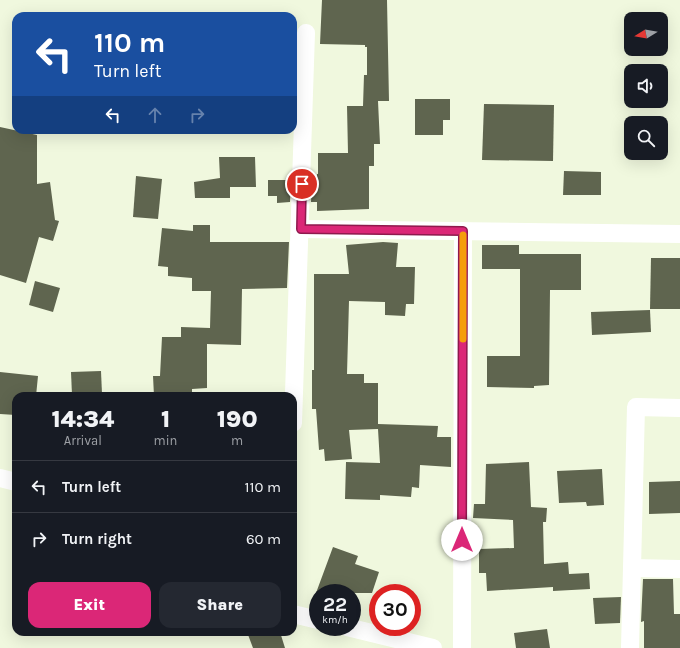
<!DOCTYPE html>
<html lang="en">
<head>
<meta charset="utf-8">
<style>
  body { margin:0; font-family:Karla,sans-serif; background:#242831; color:#f1f3f6; height:100vh; display:flex; flex-direction:column; font-size:15px; white-space:nowrap }
  * { box-sizing:border-box; margin:0 }
  p { font-size:13px; color:#9ea1a6 }
  .icon { flex:none; width:22px; height:22px; fill:none; stroke:currentColor; stroke-width:2; stroke-linecap:round; stroke-linejoin:round }
  .map { position:relative; flex:1; overflow:hidden }
  .panel { position:absolute; left:12px; top:392px; width:285px; height:244px; display:flex; flex-direction:column; background:#171b24; border-radius:12px; box-shadow:0 4px 16px #0002 }
  .panel>* { flex:none }
  .banner { position:absolute; left:12px; top:12px; width:285px; height:122px; border-radius:12px; box-shadow:0 4px 16px #0002; background:#1a4fa0; color:#fff; overflow:hidden }
  .needle { width:26px; rotate:259deg }
  .fabs { position:absolute; left:624px; top:12px; display:grid; gap:8px }
  .fabs a { display:grid; place-items:center; width:44px; height:44px; border-radius:8px; background:#171b24; box-shadow:0 4px 16px #0002; font-size:20px }
  .speed { position:absolute; left:309px; top:584px; display:flex; gap:8px; font-size:20px; font-weight:700; text-align:center }
  .speed>* { display:grid; place-content:center; width:52px; height:52px; border-radius:50%; background:#171b24; box-shadow:0 4px 16px #0002; line-height:1 }
  .speed small { font-size:10px; font-weight:400 }
  .speed .limit { border:6px solid #d22; background:#fff; color:#111 }
  .pin { position:absolute; display:grid; place-items:center; width:34px; height:34px; color:#fff; margin:-17px; border:2px solid #fff; border-radius:50%; box-shadow:0 1px 4px #0007 }
  .me { position:absolute; width:44px; margin:-22px; rotate:0deg; stroke-linejoin:round; filter:drop-shadow(0 0 3px #0008) }
  .turn { display:flex; align-items:center; gap:14px; height:84px; padding:0 16px; font-size:18px }
  .turn .icon { width:52px; height:52px; stroke-width:2.5 }
  .turn b { display:block; font-size:28px; line-height:34px }
  .lanes { display:flex; align-items:center; height:38px; padding:0 16px; background:#0003; justify-content:center; gap:20px; direction:ltr }
  .lanes .off { opacity:.35 }
  .eta { display:flex; justify-content:space-evenly; align-items:center; height:68px; text-align:center }
  .eta b { font-size:24px; font-weight:800; line-height:28px }
  .cta { display:flex; gap:8px; margin-top:auto; padding:8px 16px }
  .cta a { flex:1; height:46px; border-radius:12px; background:#db2777; color:#fff; font-size:16px; font-weight:800; line-height:46px; text-align:center }
  .cta a+a { background:#242831; color:#f1f3f6 }
  ul { padding:0; list-style:none }
  li { display:flex; align-items:center; gap:12px; height:52px; padding:0 16px; border-top:1px solid #363941 }
  li div { flex:1 }
  li b { display:block; font-size:15px }
  li em { font-style:normal }
  .map>svg:first-child { display:block }
  .building { fill:#5f654f }
  .lines { fill:none; stroke-linecap:round; stroke-linejoin:round }
  .minor { stroke:#fff; stroke-width:18 }
  .route-casing { stroke:#8e194d; stroke-width:10 }
  .route { stroke:#db2777; stroke-width:7 }
  .slow { stroke:#f59e0b; stroke-width:7 }
</style>
</head>
<body>
<div class="map">
<svg width="680" height="648" viewBox="0 0 680 648">
  <rect width="100%" height="100%" fill="#f0f8de"/>
  <!-- building -->
  <g class="building">
    <polygon points="322,0 387,0 389,101 378,101 380,144 374,144 374,166 369,166 369,209 317,211 317,202 311,202 312,180 317,180 317,174 318,174 318,153 348,153 347,106 363,106 364,75 367,75 367,47 365,47 365,45 320,44"/>
    <polygon points="415,99 450,99 450,120 443,120 443,135 415,135"/>
    <polygon points="484,104 554,105 553,161 482,160"/>
    <polygon points="0,127 37,135 37,184 50,182 55,220 59,221 53,241 39,237 26,283 0,275"/>
    <polygon points="219,157 255,157 256,187 230,187 230,198 195,198 194,182 220,178"/>
    <polygon points="564,171 601,172 601,195 563,195"/>
    <polygon points="136,176 162,179 158,219 133,217"/>
    <polygon points="268,180 291,180 290,202 277,203 277,196 268,196"/>
    <polygon points="193,225 210,225 210,242 289,242 287,288 242,289 241,345 207,344 207,388 192,389 192,396 154,396 153,376 160,376 162,337 181,337 181,327 210,328 211,291 192,291 192,278 168,276 168,267 158,266 162,228 193,231"/>
    <polygon points="383,242 398,243 396,267 415,267 414,304 406,304 405,316 385,315 385,302 349,301 347,374 364,374 364,383 378,383 378,424 438,426 437,437 451,437 451,467 420,465 419,488 412,487 411,497 380,495 380,500 345,499 346,462 380,463 378,429 349,430 352,459 325,461 324,449 319,450 316,409 312,409 312,370 314,370 314,274 349,274 346,245"/>
    <polygon points="482,245 519,245 519,254 581,254 581,290 550,290 549,385 534,386 534,388 487,387 487,356 520,356 520,269 482,269"/>
    <polygon points="651,258 680,258 680,309 650,309"/>
    <polygon points="35,281 60,288 53,312 29,305"/>
    <polygon points="650,310 651,332 592,335 591,312"/>
    <polygon points="101,371 102,394 72,395 71,372"/>
    <polygon points="0,372 38,376 36,396 16,396 16,415 0,414"/>
    <polygon points="529,462 531,507 547,508 546,522 543,522 544,564 568,562 569,574 589,573 590,589 553,591 553,587 487,591 486,573 479,573 479,549 514,548 513,520 473,518 474,504 485,504 486,464"/>
    <polygon points="602,469 604,505 587,506 586,502 559,503 557,471"/>
    <polygon points="680,481 680,513 649,514 649,482"/>
    <polygon points="333,547 358,556 355,564 379,572 372,593 316,593"/>
    <polygon points="643,579 673,579 674,614 680,614 680,648 644,648 644,621 641,622"/>
    <polygon points="621,597 620,623 595,624 593,598"/>
    <polygon points="547,629 550,648 516,648 514,633"/>
    <polygon points="247,632 280,632 285,648 253,648"/>
  </g>
  <g class="lines">
    <!-- minor -->
    <g class="minor">
      <polyline points="301,229 680,234"/>
      <polyline points="293,423 306,33"/>
      <polyline points="0,478 16,482"/>
      <polyline points="633,568 680,569"/>
      <polyline points="293,614 318,620"/>
      <polyline points="347,627 433,648"/>
      <polyline points="462,648 463,231"/>
      <polyline points="630,648 636,407 680,408"/>
    </g>
  </g>
  <g class="lines">
    <!-- route casing -->
    <g class="route-casing">
      <polyline id="route" points="302,184 301,229 463,231 462,540"/>
    </g>
    <!-- route -->
    <use href="#route" class="route"/>
    <!-- slow -->
    <polyline class="slow" points="463,339 463,235"/>
  </g>
</svg>
<div class="fabs">
<a><svg class="needle" viewBox="-14 -14 28 28"><path d="M0-13l5 13h-10z" fill="#e53935"/><path d="M0 13l5-13h-10z" fill="#9ea1a6"/></svg></a>
<a><svg class="icon" aria-label="sound" viewBox="0 0 24 24"><path d="M4 9h4l5-4v14l-5-4H4zM17 9q2 3 0 6"/></svg></a>
<a><svg class="icon" aria-label="search" viewBox="0 0 24 24"><circle cx="10" cy="10" r="6"/><path d="M15 15l6 6"/></svg></a>
</div>
<div class="speed"><div>22<small>km/h</small></div><div class="limit">30</div></div>
<div class="pin" style="left:302px;top:184px;background:#d93025"><svg class="icon" aria-label="arrive" viewBox="0 0 24 24"><path d="M6 21V4h12l-3 4 3 4H6"/></svg></div>
<svg class="me" style="left:462px;top:540px" viewBox="-20 -20 40 40"><circle r="19" fill="#fff"/><path d="M0-13L10 11 0 6-10 11z" fill="#db2777"/></svg>
<div class="banner">
<div class="turn"><svg class="icon" aria-label="left" viewBox="0 0 24 24"><path d="M17 20v-9H6M10 6l-5 5 5 5"/></svg><div><b>110 m</b>Turn left</div></div>
<div class="lanes"><svg class="icon" aria-label="left" viewBox="0 0 24 24"><path d="M17 20v-9H6M10 6l-5 5 5 5"/></svg><svg class="icon off" aria-label="ahead" viewBox="0 0 24 24"><path d="M12 20V5M6 11l6-6 6 6"/></svg><svg class="icon off" aria-label="right" viewBox="0 0 24 24"><path d="M7 20v-9h11M14 6l5 5-5 5"/></svg></div>
</div>
<section class="panel">
<div class="eta">
<div><b>14:34</b><p>Arrival</p></div>
<div><b>1</b><p>min</p></div>
<div><b>190</b><p>m</p></div>
</div>
<ul>
<li><svg class="icon" aria-label="left" viewBox="0 0 24 24"><path d="M17 20v-9H6M10 6l-5 5 5 5"/></svg><div><b>Turn left</b></div><em>110 m</em></li>
<li><svg class="icon" aria-label="right" viewBox="0 0 24 24"><path d="M7 20v-9h11M14 6l5 5-5 5"/></svg><div><b>Turn right</b></div><em>60 m</em></li>
</ul>
<div class="cta"><a>Exit</a><a>Share</a></div>
</section>
</div>
</body>
</html>
